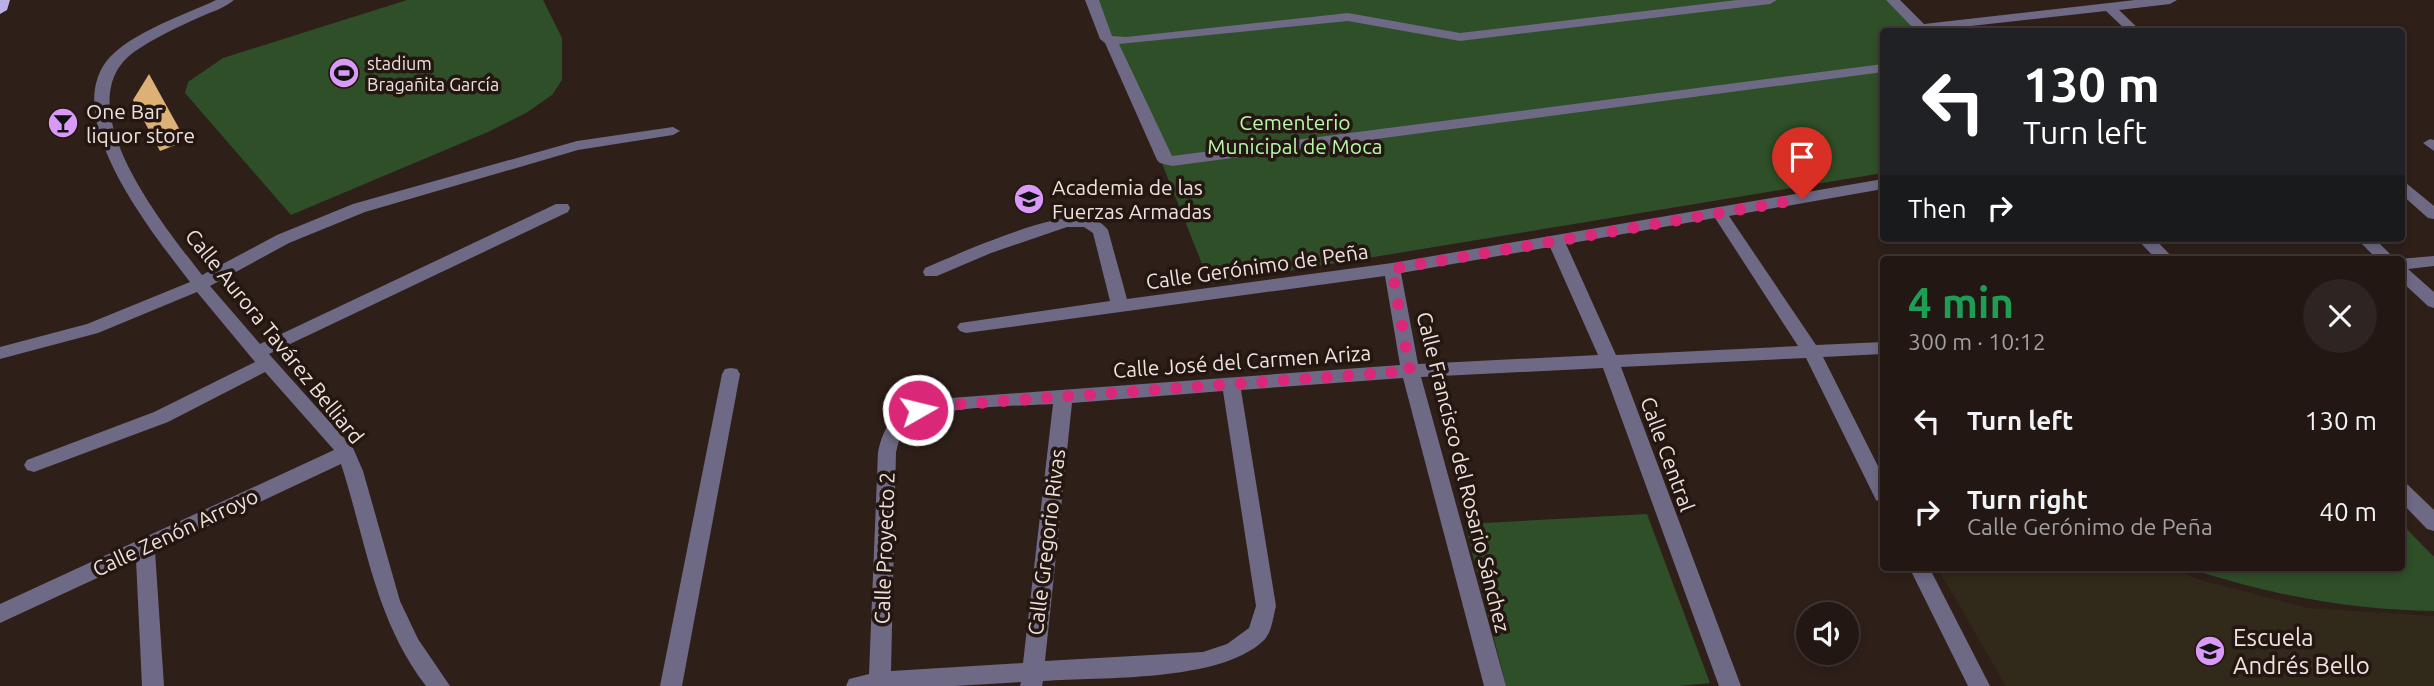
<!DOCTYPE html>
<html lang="en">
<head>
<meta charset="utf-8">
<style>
  body { margin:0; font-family:Ubuntu,sans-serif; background:#2e2421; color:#f1f3f6; height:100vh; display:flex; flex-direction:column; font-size:26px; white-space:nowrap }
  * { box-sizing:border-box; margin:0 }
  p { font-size:23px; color:#a29fa0 }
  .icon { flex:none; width:38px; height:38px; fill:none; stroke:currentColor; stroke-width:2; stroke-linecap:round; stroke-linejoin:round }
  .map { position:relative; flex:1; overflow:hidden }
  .details { position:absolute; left:1880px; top:256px; width:525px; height:315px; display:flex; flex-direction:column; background:#221713; border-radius:7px; box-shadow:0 4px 10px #0003,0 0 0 2px #3f3633 }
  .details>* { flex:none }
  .hud { position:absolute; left:1880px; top:28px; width:525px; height:214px; border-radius:7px; box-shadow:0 4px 10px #0003,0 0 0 2px #3f3633; background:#202124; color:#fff; overflow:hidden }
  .controls { position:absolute; left:1796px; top:602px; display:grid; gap:14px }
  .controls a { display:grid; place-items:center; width:63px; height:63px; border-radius:50%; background:#221713; box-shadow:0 4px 10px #0003,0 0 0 2px #3f3633; font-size:35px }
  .pin { position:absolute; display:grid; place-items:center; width:60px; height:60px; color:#fff; margin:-72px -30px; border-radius:50% 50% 50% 0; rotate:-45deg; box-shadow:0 0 7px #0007 }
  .pin .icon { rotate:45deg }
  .me { position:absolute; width:77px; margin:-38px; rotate:82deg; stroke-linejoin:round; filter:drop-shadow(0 0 5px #0008) }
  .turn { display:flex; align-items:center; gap:24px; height:147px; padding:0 28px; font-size:32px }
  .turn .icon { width:91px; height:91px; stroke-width:2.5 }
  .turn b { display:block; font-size:49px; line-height:60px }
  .then { display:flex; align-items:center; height:66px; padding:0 28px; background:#0003; gap:14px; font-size:26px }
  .round { display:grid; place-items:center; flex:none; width:74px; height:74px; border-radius:37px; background:#2e2421 }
  .overview { display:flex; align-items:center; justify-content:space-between; height:119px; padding:0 28px }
  h1 { font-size:42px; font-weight:600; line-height:52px; color:#1e9e55 }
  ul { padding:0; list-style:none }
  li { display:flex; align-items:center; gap:21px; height:91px; padding:0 28px }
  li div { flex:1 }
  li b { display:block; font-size:26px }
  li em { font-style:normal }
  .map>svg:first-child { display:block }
  .education { fill:#312919 }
  .green { fill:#2e4f27 }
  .building { fill:#ddb075 }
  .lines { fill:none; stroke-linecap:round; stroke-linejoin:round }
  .minor { fill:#6e6984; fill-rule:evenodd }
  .major { fill:#bbafe7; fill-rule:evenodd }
  .route { stroke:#db2777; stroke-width:12; stroke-dasharray:0 21.6 }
  .labels { text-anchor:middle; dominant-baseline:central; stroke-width:7; stroke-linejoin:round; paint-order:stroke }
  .far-poi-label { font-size:18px; fill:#ede2de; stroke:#241610; text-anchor:start }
  .poi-label { font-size:21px; fill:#ede2de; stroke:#241610; text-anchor:start }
  .park-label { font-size:21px; fill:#b7f8a9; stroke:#241610 }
  .street-label { font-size:21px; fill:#ede2de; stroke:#241610 }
  .near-poi-label { font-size:24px; fill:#ede2de; stroke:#241610; text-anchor:start }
</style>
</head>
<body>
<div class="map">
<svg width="2434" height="686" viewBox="0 0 2434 686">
  <rect width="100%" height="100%" fill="#2e1f19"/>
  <!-- education -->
  <polygon class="education" points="1937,567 2166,567 2201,580 2308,608 2434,616 2434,686 2006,686"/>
  <!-- green -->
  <g class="green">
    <polygon points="407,0 543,0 562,38 562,80 552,95 526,113 488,132 291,215 185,93 188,82 223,58"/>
    <polygon points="1097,0 1886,0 1921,31 1883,32 1883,173 1210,284"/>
    <polygon points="1647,514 1710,683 1679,686 1506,686 1465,524"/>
    <path d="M 2401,523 L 2434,557 L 2434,611 C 2348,610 2266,594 2185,567 L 2401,567 Z"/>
  </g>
  <!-- building -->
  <polygon class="building" points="149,74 186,141 160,151 133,100"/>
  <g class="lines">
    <!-- minor -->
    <g class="minor">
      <path d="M 216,0 L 234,0 C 225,8 211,12 200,17 C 178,27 154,38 134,52 C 63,104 166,228 202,275 L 277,235 L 353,204 L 577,141 L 673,127 L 680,131 L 673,135 L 578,150 L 365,212 L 289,243 L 210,286 L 260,344 L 556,204 L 568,204 L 570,208 L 568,212 L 269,354 L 353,448 L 363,471 L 400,601 L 418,639 L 450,686 L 426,686 C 375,620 366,541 341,464 L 155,551 L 164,686 L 142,686 L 136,560 L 0,623 L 0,604 L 334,450 L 265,372 L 168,422 L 34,472 L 27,470 L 24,465 L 27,460 L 154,412 L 255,362 L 197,292 L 98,333 L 0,359 L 0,347 L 87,324 L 190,282 C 154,235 68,129 102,68 C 119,36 185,15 216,0 Z"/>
      <polygon points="1085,0 1099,0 1112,36 1126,37 1348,13 1460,33 1737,0 1777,0 1770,4 1460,41 1348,21 1119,44 1172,156 1883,64 1883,72 1172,166 1160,163 1157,160 1105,43 1100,39"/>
      <polygon points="1886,0 1900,0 1924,24 2135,0 2177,0 2170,4 2119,10 2142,32 2128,32 2106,11 1917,32"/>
      <polygon points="2430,139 2434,140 2434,151 2423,143"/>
      <path d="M 1883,179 L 1883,189 L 1729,216 L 1816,345 L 1883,342 L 1883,354 L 1823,357 L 1883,476 L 1883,503 L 1876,500 L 1806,358 L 1621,367 L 1741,686 L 1719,686 L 1603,368 L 1421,377 L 1506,686 L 1484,686 L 1403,378 L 1241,390 L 1276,606 C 1273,617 1272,633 1263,641 C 1220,682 1102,677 1043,681 L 1042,686 L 1020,686 L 1021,682 L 955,686 L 846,686 L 849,679 L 869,674 L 878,452 C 886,415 902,408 937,399 L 1400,365 L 1385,276 L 966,333 L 960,331 L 957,327 L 960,323 L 1110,301 L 1093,233 L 1084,227 L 1067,227 L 991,253 L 937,276 L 925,276 L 923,272 L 925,268 C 963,252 1047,214 1085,217 C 1094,218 1103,223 1108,230 L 1127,299 L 1392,263 ZM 1715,218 L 1798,346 L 1616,355 L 1566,244 ZM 1550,247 L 1598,355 L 1418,364 L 1401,273 ZM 1223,391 L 1256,606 L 1249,628 L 1227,644 L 1203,652 L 1045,661 L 1072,403 ZM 1053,404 L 1023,663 L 891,671 L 896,452 C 899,441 901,430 911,423 C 933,406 1022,406 1053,404 Z"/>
      <polygon points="2401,181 2406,183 2434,206 2434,219 2428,218 2401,194"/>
      <polygon points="2136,238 2154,238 2174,259 2156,259"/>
      <polygon points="2356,238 2374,238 2395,259 2377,259"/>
      <polygon points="2434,256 2434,266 2408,269 2434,292 2434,308 2428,306 2401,281 2399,259"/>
      <polygon points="731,368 737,369 740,374 682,686 660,686 722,374 725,369"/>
      <polygon points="2401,482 2408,485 2434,510 2434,531 2427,529 2401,502"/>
      <polygon points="1909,567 1929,567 1990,686 1968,686"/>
    </g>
    <!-- major -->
    <polygon class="major" points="0,0 10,0 7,10 0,14"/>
  </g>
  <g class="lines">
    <!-- route -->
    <polyline class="route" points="918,410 937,406 1410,371 1392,269 1802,199"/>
  </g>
  <!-- icons -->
  <defs>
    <g id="stadium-disc" transform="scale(1.575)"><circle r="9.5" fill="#d99af7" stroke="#241610"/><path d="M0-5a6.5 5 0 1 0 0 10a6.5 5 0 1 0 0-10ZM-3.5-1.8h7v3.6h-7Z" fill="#111"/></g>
    <g id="bar-disc" transform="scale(1.575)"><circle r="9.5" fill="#d99af7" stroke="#241610"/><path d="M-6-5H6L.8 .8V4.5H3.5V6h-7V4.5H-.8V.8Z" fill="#111"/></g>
    <g id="school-disc" transform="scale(1.575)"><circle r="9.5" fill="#d99af7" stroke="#241610"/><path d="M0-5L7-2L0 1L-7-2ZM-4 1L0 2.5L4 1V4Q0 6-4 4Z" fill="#111"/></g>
  </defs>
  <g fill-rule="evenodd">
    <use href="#stadium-disc" x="344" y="73"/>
    <use href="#bar-disc" x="63" y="123"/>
    <use href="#school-disc" x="1029" y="199"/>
    <use href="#school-disc" x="2210" y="651"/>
  </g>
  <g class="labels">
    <!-- far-poi labels -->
    <g class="far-poi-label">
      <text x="367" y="63">stadium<tspan x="367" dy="21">Bragañita García</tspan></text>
    </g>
    <!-- poi labels -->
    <g class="poi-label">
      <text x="86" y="111">One Bar<tspan x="86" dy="24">liquor store</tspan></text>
      <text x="1052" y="187">Academia de las<tspan x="1052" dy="24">Fuerzas Armadas</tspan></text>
    </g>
    <!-- park labels -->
    <g class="park-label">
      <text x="1295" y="122">Cementerio<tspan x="1295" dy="24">Municipal de Moca</tspan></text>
    </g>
    <!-- street labels -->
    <g class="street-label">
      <text transform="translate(1257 266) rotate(-8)">Calle Gerónimo de Peña</text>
      <text transform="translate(275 336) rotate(51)">Calle Aurora Tavárez Belliard</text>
      <text transform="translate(1242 361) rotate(-4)">Calle José del Carmen Ariza</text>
      <text transform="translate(1668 454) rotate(70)">Calle Central</text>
      <text transform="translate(1464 472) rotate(76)">Calle Francisco del Rosario Sánchez</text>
      <text transform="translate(175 532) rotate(-25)">Calle Zenón Arroyo</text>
      <text transform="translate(1046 542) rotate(-83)">Calle Gregorio Rivas</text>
      <text transform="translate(884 548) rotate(-88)">Calle Proyecto 2</text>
    </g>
    <!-- near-poi labels -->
    <g class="near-poi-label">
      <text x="2233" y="637">Escuela<tspan x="2233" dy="28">Andrés Bello</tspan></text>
    </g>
  </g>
</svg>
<div class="controls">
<a><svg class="icon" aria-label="sound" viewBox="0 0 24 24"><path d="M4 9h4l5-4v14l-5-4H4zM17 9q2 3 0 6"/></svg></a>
</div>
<div class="pin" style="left:1802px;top:199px;background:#d93025"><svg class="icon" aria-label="arrive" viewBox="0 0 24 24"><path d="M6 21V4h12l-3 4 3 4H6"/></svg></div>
<svg class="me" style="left:918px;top:410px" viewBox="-20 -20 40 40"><circle r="17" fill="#db2777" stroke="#fff" stroke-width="3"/><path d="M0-11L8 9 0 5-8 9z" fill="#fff"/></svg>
<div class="hud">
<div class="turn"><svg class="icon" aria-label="left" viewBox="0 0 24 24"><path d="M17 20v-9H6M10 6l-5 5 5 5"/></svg><div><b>130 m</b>Turn left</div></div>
<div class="then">Then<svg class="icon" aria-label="right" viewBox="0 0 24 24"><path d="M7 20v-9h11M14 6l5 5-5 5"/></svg></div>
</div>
<section class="details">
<div class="overview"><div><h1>4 min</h1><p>300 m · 10:12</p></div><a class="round"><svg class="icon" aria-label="close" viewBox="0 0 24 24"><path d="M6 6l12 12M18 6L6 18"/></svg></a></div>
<ul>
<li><svg class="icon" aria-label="left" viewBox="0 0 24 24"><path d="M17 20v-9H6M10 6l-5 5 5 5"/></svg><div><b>Turn left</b></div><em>130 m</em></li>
<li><svg class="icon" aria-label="right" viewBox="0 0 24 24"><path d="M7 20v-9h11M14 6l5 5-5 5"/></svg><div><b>Turn right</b><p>Calle Gerónimo de Peña</p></div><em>40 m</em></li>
</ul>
</section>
</div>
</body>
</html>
